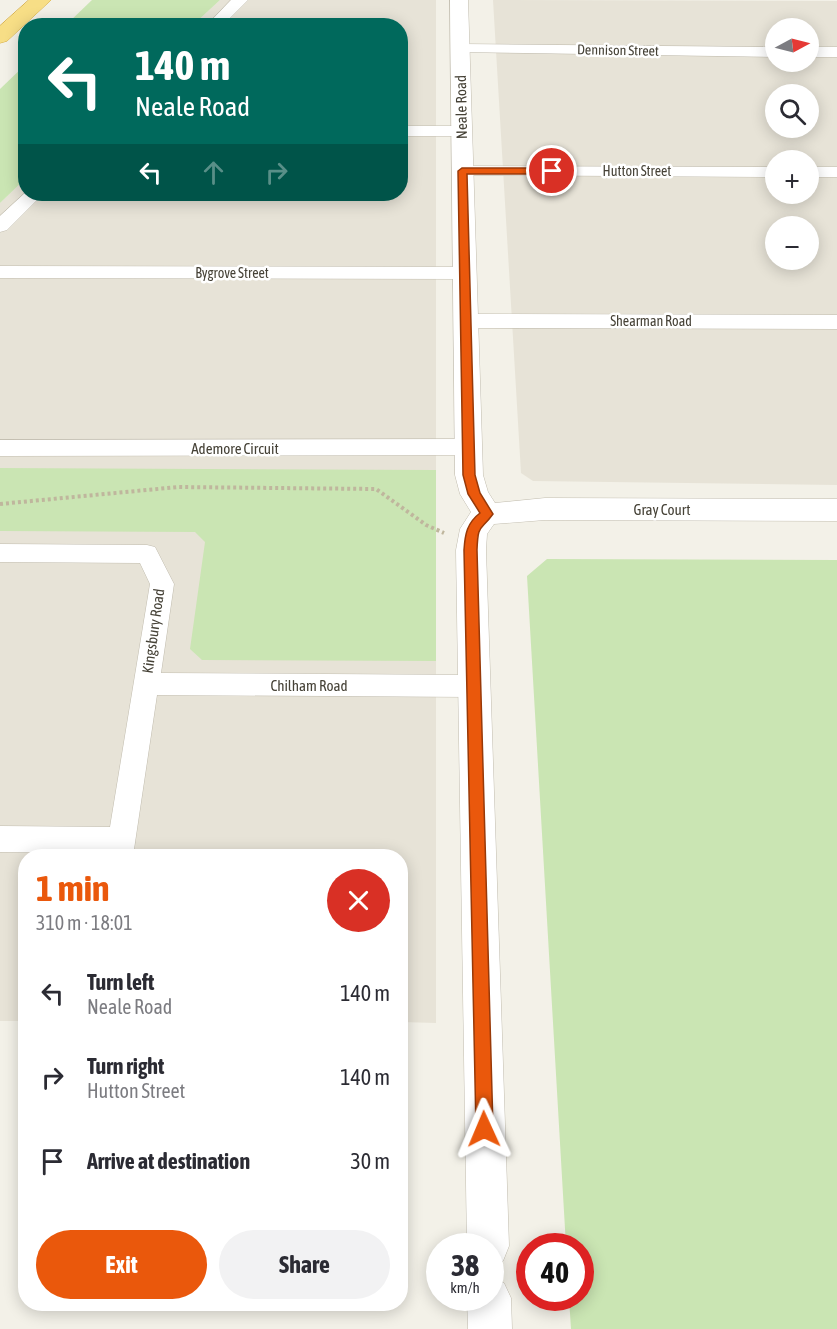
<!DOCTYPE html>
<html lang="en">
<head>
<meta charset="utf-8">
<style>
  body { margin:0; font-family:"Asap Condensed",sans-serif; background:#f2f2f3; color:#2b2b33; height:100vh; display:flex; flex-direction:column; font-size:22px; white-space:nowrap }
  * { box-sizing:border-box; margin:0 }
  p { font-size:20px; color:#7c7c81 }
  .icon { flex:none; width:33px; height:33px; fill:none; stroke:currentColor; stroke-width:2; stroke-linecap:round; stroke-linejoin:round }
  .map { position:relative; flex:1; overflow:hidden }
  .details { position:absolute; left:18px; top:849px; width:390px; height:462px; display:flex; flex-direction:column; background:#fff; border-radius:24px; box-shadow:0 3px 15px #0003 }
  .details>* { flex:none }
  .guide { position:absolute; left:18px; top:18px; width:390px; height:183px; border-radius:24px; box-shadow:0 3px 15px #0003; background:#00695c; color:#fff; overflow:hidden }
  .needle { width:39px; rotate:83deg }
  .tools { position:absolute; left:765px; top:18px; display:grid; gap:12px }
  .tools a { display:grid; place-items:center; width:54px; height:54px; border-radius:50%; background:#fff; box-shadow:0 3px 15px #0003; font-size:30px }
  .speed { position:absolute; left:426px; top:1233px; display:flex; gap:12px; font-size:30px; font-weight:700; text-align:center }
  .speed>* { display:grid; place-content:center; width:78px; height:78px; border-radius:50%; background:#fff; box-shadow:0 3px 15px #0003; line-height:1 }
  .speed small { font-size:15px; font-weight:400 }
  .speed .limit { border:9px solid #d22; background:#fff; color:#111 }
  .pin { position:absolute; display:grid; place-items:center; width:51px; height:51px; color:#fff; margin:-26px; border:3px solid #fff; border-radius:50%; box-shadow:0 2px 6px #0007 }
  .me { position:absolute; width:66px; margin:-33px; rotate:359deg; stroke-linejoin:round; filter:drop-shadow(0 0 4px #0008) }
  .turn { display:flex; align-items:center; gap:21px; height:126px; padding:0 18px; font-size:27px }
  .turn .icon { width:78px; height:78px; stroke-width:2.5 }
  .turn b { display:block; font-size:42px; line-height:51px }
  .lanes { display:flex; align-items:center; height:57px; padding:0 18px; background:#0003; justify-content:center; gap:30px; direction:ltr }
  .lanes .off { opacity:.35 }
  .round { display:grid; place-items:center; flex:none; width:63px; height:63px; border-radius:32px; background:#f2f2f3 }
  .head { display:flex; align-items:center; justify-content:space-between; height:102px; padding:0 18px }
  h1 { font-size:36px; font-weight:700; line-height:45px; color:#ea580c }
  .cta { display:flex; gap:12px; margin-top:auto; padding:12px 18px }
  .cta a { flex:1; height:69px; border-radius:36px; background:#ea580c; color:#fff; font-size:24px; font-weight:700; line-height:69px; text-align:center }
  .cta a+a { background:#f2f2f3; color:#2b2b33 }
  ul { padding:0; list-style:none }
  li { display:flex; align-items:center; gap:18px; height:84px; padding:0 18px }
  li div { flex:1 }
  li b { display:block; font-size:22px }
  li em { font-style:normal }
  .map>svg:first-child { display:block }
  .residential { fill:#e7e3d7; fill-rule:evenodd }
  .green { fill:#cae5b3 }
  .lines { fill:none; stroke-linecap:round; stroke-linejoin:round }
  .service-casing { stroke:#c1bcae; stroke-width:1 }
  .minor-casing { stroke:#c1bcae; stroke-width:1 }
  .tertiary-casing { stroke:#c1bcae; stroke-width:1 }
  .trunk-casing { stroke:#d5ab41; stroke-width:1 }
  .path { stroke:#bfb69d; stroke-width:4; stroke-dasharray:3 3; stroke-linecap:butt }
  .service { fill:#fff; fill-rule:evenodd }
  .minor { fill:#fff; fill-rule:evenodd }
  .tertiary { fill:#fff; fill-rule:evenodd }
  .trunk { fill:#f7de86; fill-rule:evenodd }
  .route { fill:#ea580c; stroke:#983908; stroke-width:1.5 }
  .labels { text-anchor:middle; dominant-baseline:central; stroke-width:5; stroke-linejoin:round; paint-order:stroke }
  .far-street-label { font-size:14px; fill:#464237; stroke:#fff }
  .street-label { font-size:15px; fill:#464237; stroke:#fff }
</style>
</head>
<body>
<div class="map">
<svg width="837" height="1329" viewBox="0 0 837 1329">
  <rect width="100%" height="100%" fill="#f3f1e8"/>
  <!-- residential -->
  <g class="residential">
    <polygon points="220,0 436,0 436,1023 401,1022 400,856 26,856 25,1021 0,1021 0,203 25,179 26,194 400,194 400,26 193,25"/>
    <path d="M 493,0 L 837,1 L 837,485 L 533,481 L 521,473 ZM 776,28 L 808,28 L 808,62 L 776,62 ZM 776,94 L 808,94 L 808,128 L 776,128 ZM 776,160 L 808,160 L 808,194 L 776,194 ZM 776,226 L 808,226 L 808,260 L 776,260 Z"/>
  </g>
  <!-- green -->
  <g class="green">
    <polygon points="92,0 220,0 193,25 66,25"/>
    <polygon points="25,65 25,179 0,203 0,89"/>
    <polygon points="0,468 436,470 436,661 202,660 190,649 205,542 195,532 0,531"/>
    <polygon points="547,559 837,560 837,1329 571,1329 569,1298 580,1298 580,1246 566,1246 527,576"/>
  </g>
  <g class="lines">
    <!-- service casing -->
    <g class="service-casing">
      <polygon id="service" points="214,19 336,20 340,22 336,24 217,23 213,21"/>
    </g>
    <!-- minor casing -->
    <g class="minor-casing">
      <g id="minor">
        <polygon points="231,0 248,0 222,26 206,26"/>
        <polygon points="460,44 776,47 776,57 454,52 452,49"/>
        <rect x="808" y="47" width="29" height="10"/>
        <polygon points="400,126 462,126 468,127 471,131 468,135 462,136 400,136"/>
        <polygon points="462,166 776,167 776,177 456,175 453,171 456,167"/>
        <rect x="808" y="167" width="29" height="10"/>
        <polygon points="26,192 43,194 7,230 0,232 0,216"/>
        <polygon points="0,266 465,267 472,269 475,273 472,277 465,279 0,278"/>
        <polygon points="466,314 837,315 837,329 466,328 459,326 456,321 459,316"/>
        <polygon points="469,439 477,441 480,447 477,453 469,455 0,456 0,440"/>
        <polygon points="0,544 147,545 155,547 174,584 161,673 473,675 482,678 486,686 482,694 473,697 157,695 133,856 105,856 105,853 0,852 0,826 110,827 150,584 140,563 0,562"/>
      </g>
    </g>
    <!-- tertiary casing -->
    <g class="tertiary-casing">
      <g id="tertiary">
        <polygon points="450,0 468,0 483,475 488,492 495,503 545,498 837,499 837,521 545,520 494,524 487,534 486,550 509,1246 503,1261 490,1266 490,1246 467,1246 456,550 460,529 471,512 460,494 455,475"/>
        <polygon points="490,1277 504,1283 511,1298 512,1329 468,1329 467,1298 490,1298"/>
      </g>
    </g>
    <!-- trunk casing -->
    <g class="trunk-casing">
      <polygon id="trunk" points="29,0 51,0 7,41 0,43 0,26"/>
    </g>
    <!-- path -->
    <polyline class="path" points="0,504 178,487 376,489 426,525 444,533"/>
    <!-- service -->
    <use href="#service" class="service"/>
    <!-- minor -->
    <use href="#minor" class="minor"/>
    <!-- tertiary -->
    <use href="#tertiary" class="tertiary"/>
    <!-- trunk -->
    <use href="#trunk" class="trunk"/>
  </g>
  <!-- route -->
  <path class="route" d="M 462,168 L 552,168 L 557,171 L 552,174 L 467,174 L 475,475 L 480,493 L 493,514 C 480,532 478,523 477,550 L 493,1129 L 491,1135 L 484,1137 L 478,1135 L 476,1129 L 464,550 C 465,534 467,523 480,513 L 468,494 L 463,475 L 458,171 Z"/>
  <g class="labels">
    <!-- far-street labels -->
    <g class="far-street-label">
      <text transform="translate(618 50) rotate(1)">Dennison Street</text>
      <text x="637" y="171">Hutton Street</text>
      <text x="232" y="273">Bygrove Street</text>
      <text x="651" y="321">Shearman Road</text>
    </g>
    <!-- street labels -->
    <g class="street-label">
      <text transform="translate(461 107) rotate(-91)">Neale Road</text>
      <text x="235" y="448">Ademore Circuit</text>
      <text x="662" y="509">Gray Court</text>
      <text transform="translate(153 631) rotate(-82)">Kingsbury Road</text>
      <text x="309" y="685">Chilham Road</text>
    </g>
  </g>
</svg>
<div class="tools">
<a><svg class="needle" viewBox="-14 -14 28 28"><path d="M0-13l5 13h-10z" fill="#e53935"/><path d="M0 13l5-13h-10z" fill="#7c7c81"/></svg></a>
<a><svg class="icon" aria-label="search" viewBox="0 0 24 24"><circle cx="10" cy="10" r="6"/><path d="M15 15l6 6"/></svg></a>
<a>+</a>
<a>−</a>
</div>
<div class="speed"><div>38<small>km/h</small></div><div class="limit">40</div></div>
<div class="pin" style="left:552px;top:171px;background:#d93025"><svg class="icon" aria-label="arrive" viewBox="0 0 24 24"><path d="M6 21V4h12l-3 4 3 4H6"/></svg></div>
<svg class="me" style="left:484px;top:1129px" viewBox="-20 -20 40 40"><path d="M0-17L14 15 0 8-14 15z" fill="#ea580c" stroke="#fff" stroke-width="4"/></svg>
<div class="guide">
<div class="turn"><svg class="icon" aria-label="left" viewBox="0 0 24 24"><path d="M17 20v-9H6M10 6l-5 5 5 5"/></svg><div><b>140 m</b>Neale Road</div></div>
<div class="lanes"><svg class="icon" aria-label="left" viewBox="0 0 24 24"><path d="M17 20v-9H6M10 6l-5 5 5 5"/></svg><svg class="icon off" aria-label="ahead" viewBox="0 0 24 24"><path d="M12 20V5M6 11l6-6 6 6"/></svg><svg class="icon off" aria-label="right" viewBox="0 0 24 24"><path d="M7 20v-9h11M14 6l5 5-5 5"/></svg></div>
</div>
<section class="details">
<div class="head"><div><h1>1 min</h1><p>310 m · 18:01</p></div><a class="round" style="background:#d93025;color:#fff"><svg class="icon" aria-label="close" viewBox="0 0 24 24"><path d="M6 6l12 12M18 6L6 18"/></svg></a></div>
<ul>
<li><svg class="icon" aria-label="left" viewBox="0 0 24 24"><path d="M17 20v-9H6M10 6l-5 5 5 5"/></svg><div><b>Turn left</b><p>Neale Road</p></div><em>140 m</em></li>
<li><svg class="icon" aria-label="right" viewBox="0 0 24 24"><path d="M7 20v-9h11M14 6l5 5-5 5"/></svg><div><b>Turn right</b><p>Hutton Street</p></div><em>140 m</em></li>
<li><svg class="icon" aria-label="arrive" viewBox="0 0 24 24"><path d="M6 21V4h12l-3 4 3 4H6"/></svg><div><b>Arrive at destination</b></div><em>30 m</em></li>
</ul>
<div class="cta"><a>Exit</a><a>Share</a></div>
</section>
</div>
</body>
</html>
